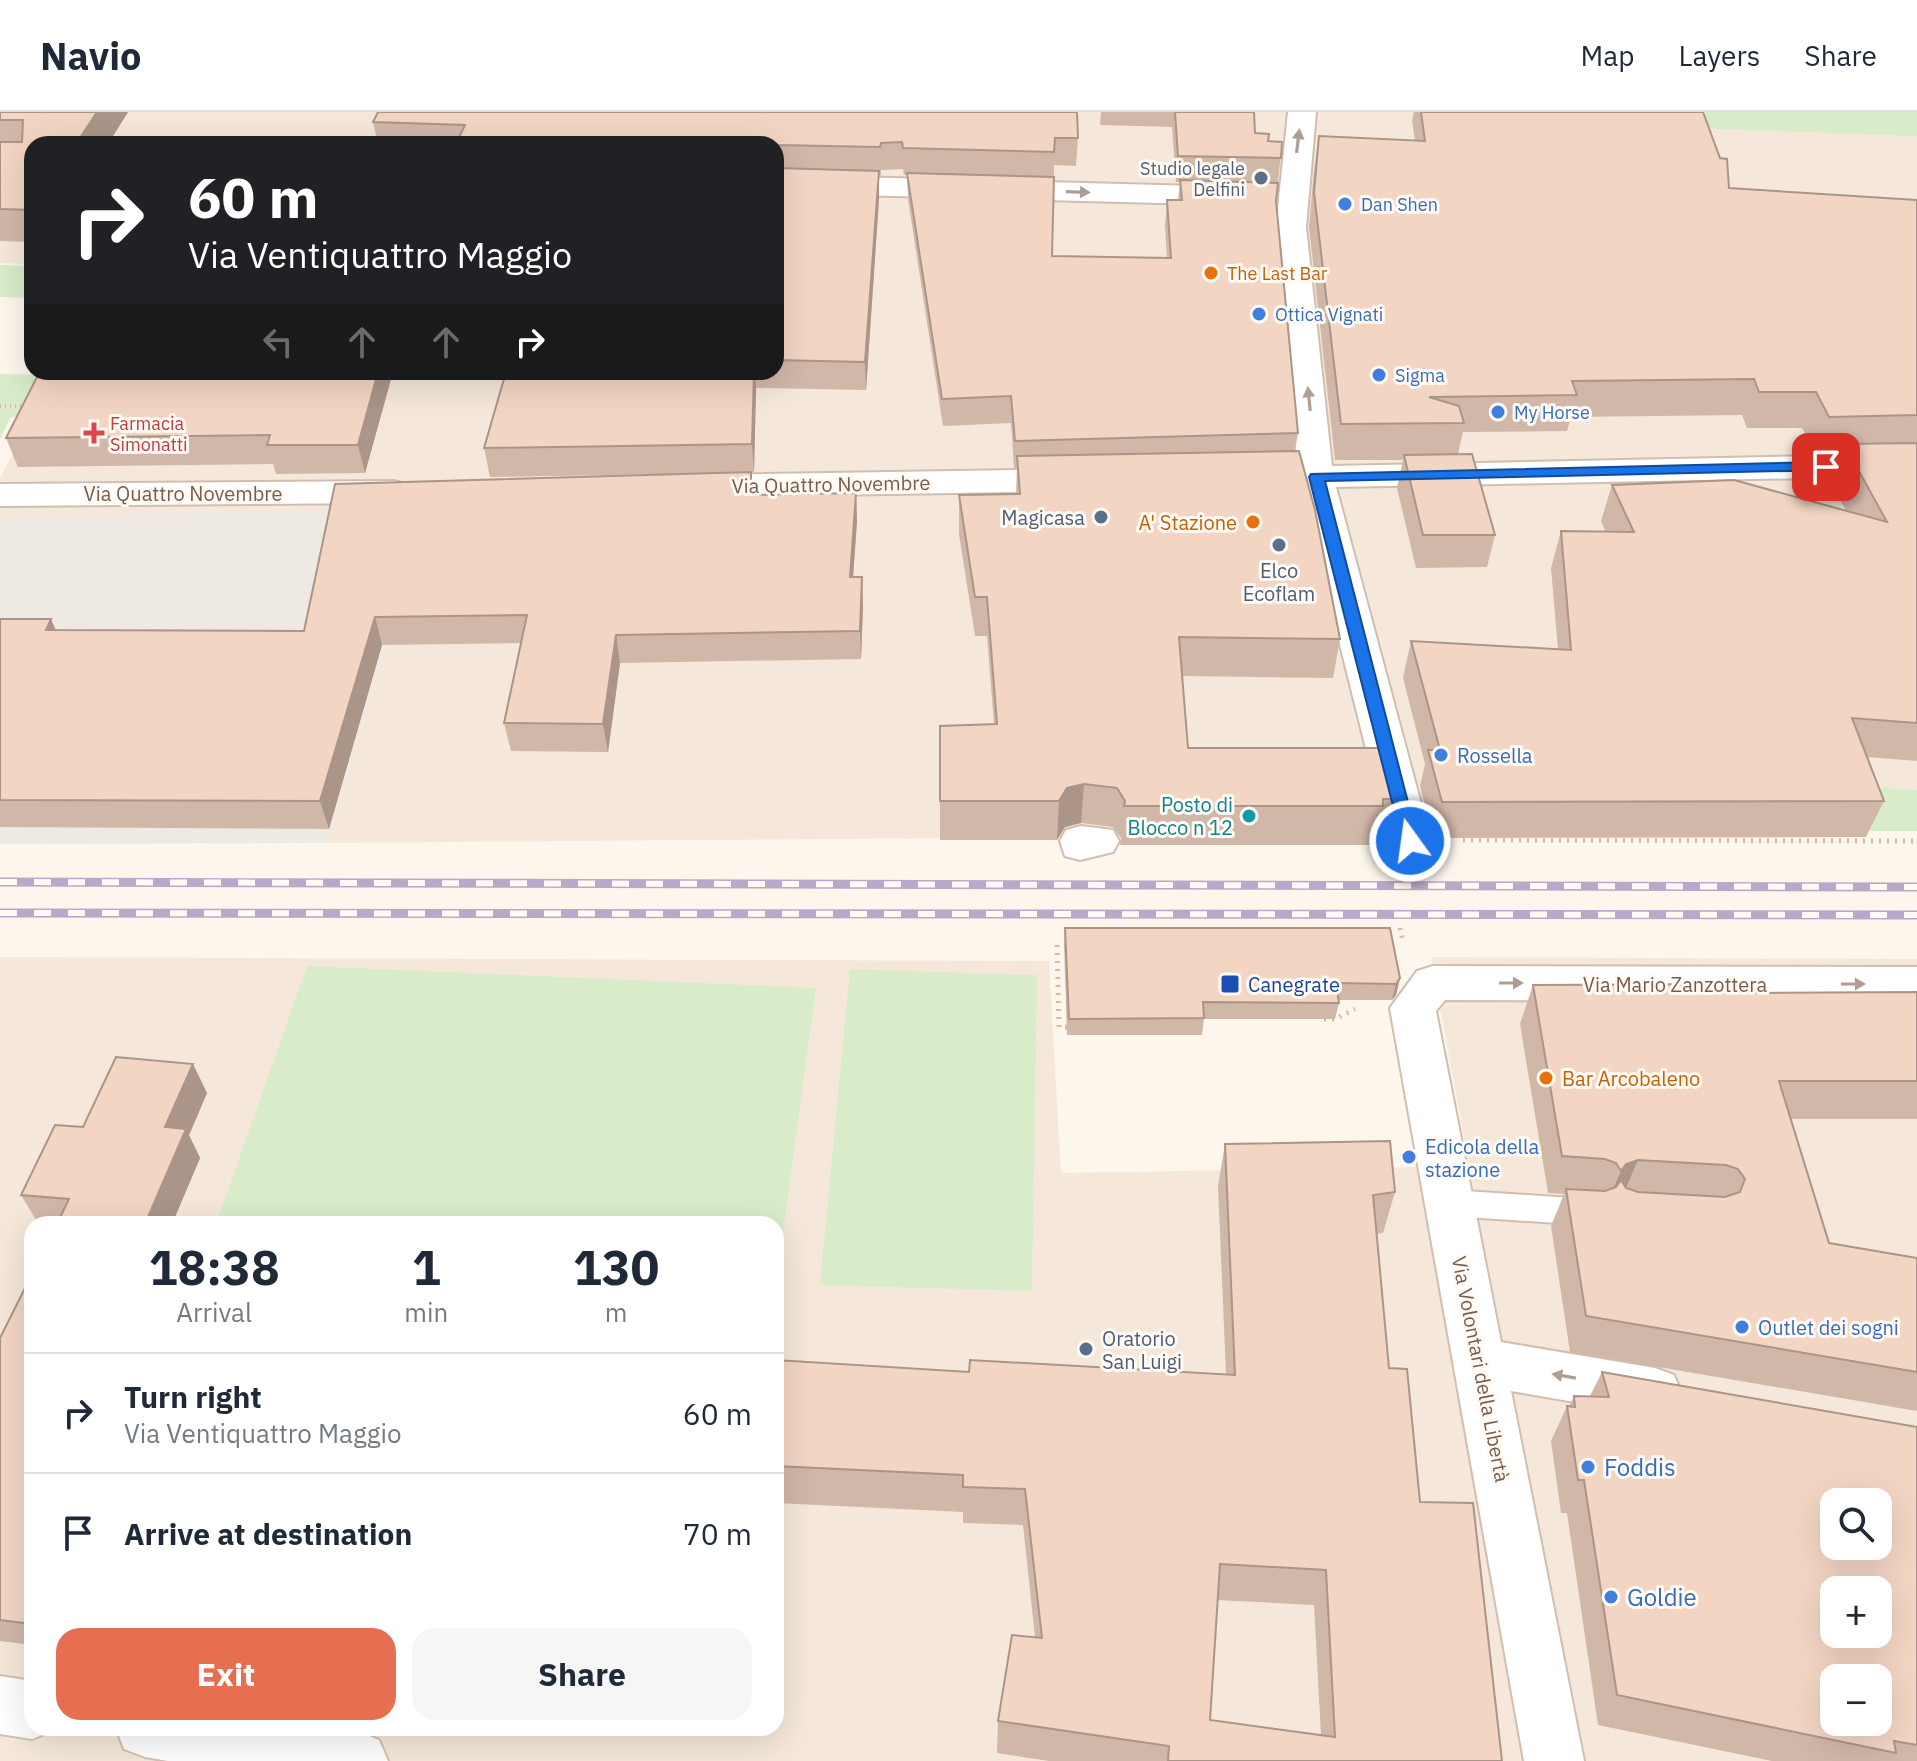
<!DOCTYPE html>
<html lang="en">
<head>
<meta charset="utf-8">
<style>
  body { margin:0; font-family:"IBM Plex Sans",sans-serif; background:#f6f6f7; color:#1f2937; height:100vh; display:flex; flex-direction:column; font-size:30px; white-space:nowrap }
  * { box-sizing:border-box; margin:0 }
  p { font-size:26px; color:#747a83 }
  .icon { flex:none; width:44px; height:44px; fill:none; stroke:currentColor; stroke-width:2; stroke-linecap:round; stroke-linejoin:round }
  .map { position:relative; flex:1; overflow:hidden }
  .sheet { position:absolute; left:24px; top:1104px; width:760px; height:520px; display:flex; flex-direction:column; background:#fff; border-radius:24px; box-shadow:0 8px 32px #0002 }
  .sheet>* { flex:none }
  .guide { position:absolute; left:24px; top:24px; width:760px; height:244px; border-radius:24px; box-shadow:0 8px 32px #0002; background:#202124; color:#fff; overflow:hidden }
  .tools { position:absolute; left:1820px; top:1376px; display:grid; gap:16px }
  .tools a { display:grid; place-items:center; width:72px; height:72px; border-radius:16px; background:#fff; box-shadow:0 8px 32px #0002; font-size:40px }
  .pin { position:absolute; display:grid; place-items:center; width:68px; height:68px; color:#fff; margin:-34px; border-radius:16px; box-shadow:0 4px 12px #0006 }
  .me { position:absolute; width:88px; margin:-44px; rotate:346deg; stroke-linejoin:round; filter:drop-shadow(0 0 6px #0008) }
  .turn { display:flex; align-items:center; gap:28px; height:168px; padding:0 32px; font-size:36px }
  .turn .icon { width:104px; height:104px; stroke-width:2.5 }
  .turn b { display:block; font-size:56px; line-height:68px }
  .lanes { display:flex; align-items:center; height:76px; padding:0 32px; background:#0003; justify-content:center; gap:40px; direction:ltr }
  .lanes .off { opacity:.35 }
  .eta { display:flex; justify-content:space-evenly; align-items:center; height:136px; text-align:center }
  .eta b { font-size:48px; font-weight:800; line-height:56px }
  .primary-button { display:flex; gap:16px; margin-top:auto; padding:16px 32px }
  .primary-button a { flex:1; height:92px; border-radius:24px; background:#e76f51; color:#fff; font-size:32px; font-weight:800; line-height:92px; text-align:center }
  .primary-button a+a { background:#f6f6f7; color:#1f2937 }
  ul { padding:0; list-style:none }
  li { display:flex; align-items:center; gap:24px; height:120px; padding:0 32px; border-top:2px solid #e0e1e3 }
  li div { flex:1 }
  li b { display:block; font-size:30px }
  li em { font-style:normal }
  header { display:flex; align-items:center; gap:48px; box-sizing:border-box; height:112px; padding:0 40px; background:#fff; border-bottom:2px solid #e0e1e3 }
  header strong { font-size:38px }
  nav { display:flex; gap:44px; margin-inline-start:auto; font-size:28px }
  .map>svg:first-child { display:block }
  .residential { fill:#f5e8da; fill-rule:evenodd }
  .industrial { fill:#efe9e4 }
  .green { fill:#d8ecc9 }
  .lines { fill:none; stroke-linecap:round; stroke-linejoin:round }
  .lane-casing { stroke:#d1beb0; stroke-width:4 }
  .street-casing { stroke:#d1beb0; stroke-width:4 }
  .secondary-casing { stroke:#d6c0b0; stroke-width:4 }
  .path-far1 { stroke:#d9b8a5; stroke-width:4; stroke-dasharray:1 4; stroke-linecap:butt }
  .path { stroke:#d9b8a5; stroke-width:5; stroke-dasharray:2 6; stroke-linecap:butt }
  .lane { fill:#fff; fill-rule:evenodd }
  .street { fill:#fff; fill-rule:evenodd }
  .secondary { fill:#fff; fill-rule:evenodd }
  .rail-casing { stroke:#b9a8c9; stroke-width:9 }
  .rail { stroke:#fffaf3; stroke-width:6; stroke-dasharray:17; stroke-linecap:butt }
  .wall { fill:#d1b7a8; fill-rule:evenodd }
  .shaded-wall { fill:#aa9588 }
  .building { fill:#f3d5c3; stroke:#aa9588; stroke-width:2; fill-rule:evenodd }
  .oneway { fill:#af9d94 }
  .route { fill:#1a73e8; stroke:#114b97; stroke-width:2 }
  .service-dot { fill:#5c6f8a; stroke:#fffaf3; stroke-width:3 }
  .shop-dot { fill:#3f7fe0; stroke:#fffaf3; stroke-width:3 }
  .food-dot { fill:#e8710a; stroke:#fffaf3; stroke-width:3 }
  .health-dot { fill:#e0444e; stroke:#fffaf3; stroke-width:3 }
  .culture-dot { fill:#0f9aa8; stroke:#fffaf3; stroke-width:3 }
  .transit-dot { fill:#1a4fb4; stroke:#fffaf3; stroke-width:3 }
  .labels { text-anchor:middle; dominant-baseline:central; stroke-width:6; stroke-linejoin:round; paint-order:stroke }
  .far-service-label { font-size:18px; fill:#4e5e75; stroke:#fffaf3; text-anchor:end }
  .far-shop-label { font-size:18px; fill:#366cbe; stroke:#fffaf3; text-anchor:start }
  .far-food-label { font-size:18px; fill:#c56008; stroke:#fffaf3; text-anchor:start }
  .far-health-label { font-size:18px; fill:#be3a42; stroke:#fffaf3; text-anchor:start }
  .street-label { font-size:20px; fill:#7a5c4d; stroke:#fffaf3 }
  .service-label { font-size:20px; fill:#4e5e75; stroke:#fffaf3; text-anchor:end }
  .food-label { font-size:20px; fill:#c56008; stroke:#fffaf3; text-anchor:end }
  .shop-label { font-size:20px; fill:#366cbe; stroke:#fffaf3; text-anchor:start }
  .culture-label { font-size:20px; fill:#0d838f; stroke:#fffaf3; text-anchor:end }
  .transit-label { font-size:20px; fill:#164399; stroke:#fffaf3; text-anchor:start }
  .near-shop-label { font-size:24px; fill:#366cbe; stroke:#fffaf3; text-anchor:start }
</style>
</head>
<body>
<header>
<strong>Navio</strong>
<nav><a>Map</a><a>Layers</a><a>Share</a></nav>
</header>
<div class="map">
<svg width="1917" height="1649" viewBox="0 0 1917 1649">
  <rect width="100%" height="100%" fill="#fdf6ec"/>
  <!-- residential -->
  <g class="residential">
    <polygon points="0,0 1917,0 1917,678 1853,674 1869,719 328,731 425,397 0,405 0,366 57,260 776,260 776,32 32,32 32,152 0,151"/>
    <path d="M 0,845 L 1049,849 L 1061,1061 L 1469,1054 L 1431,845 L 1917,847 L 1917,1649 L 0,1649 ZM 32,1112 L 776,1112 L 776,1616 L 32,1616 ZM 1834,1390 L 1878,1390 L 1878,1434 L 1834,1434 ZM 1834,1478 L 1878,1478 L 1878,1522 L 1834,1522 ZM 1834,1566 L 1878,1566 L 1878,1610 L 1834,1610 Z"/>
  </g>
  <!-- industrial -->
  <polygon class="industrial" points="425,396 328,731 0,732 0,405"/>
  <!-- green -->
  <g class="green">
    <polygon points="1577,0 1917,0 1917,24 1579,12"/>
    <polygon points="0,153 32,154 32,186 0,185"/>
    <polygon points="0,262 51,263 25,304 11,305 0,327"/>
    <polygon points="1852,674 1917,678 1917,719 1870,719"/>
    <polygon points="307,854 816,876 776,1172 776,1112 216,1112"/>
    <polygon points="850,857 1037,863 1032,1179 820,1173"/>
  </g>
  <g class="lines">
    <!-- lane casing -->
    <g class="lane-casing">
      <polygon id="lane" points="1450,1078 1588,1087 1599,1091 1604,1100 1599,1109 1588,1113 1450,1104 1439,1100 1434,1091 1439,1082"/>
    </g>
    <!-- street casing -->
    <g class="street-casing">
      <g id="street">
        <polygon points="1288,0 1316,0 1306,115 1332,354 1917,342 1917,364 1336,375 1431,729 1425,740 1410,744 1395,740 1389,729 1301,376 1246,377 1233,374 1228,366 1233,358 1297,354 1276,115"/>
        <polygon points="776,63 1237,75 1248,78 1252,84 1248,90 1237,93 776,81"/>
        <polygon points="1077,357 1090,360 1095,368 1090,376 1077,379 694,385 681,382 676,374 681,366 694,363"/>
        <polygon points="394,369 407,372 412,380 407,388 394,391 0,394 0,372"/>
        <polygon points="1081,714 1113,718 1119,729 1113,740 1080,748 1065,744 1060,729 1066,718"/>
        <polygon points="1433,854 1917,855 1917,889 1445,888 1436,899 1501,1230 1655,1256 1674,1263 1681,1280 1674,1297 1655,1304 1511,1279 1584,1649 1524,1649 1390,896 1417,859"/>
      </g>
    </g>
    <!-- secondary casing -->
    <g class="secondary-casing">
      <g id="secondary">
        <polygon points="0,1564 32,1569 32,1616 54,1616 53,1619 32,1627 0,1622"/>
        <polygon points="116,1616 337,1616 358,1619 379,1628 388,1649 168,1649 145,1645 124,1637"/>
      </g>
    </g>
    <!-- path-far1 -->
    <polyline class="path-far1" points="0,294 27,294"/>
    <!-- path -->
    <g class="path">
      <polyline points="1463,728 1917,729"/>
      <polyline points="1400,816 1403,829"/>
      <polyline points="1057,833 1059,915 1067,915"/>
      <polyline points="1324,907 1335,907 1355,897"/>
    </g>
    <!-- lane -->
    <use href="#lane" class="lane"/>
    <!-- street -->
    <use href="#street" class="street"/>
    <!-- secondary -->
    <use href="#secondary" class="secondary"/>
    <!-- rail casing -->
    <g class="rail-casing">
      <g id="rail">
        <polyline points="0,770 1917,775"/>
        <polyline points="0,801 1917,803"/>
      </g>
    </g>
    <!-- rail -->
    <use href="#rail" class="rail"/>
  </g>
  <!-- wall -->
  <g class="wall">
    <polygon points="0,0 128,0 108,32 32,32 32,130 0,129"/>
    <polygon points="1101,0 1254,0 1255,21 1268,29 1282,30 1276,89 1298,321 1295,339 1340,527 1333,566 1182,564 1188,636 1394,687 1385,726 1376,726 1374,733 1120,733 1121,726 1113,715 1081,711 1065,715 1057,728 940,728 940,614 994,612 987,524 975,524 959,422 959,383 1016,382 1017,356 1014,356 1011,311 943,314 908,87 907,63 904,63 903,57 881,58 881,63 879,63 879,87 866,278 756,276 754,360 751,361 753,383 856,381 857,409 853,465 863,493 861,547 620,551 608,640 511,639 504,611 521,531 382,533 329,717 0,715 0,507 55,518 304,519 724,361 490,365 484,336 506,260 776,260 776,32 378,32 373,10 1078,26 1076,54 1054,53 1052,144 1167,146 1165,115 1167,88 1178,88 1180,70 1176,70 1172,15 1100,13"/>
    <polygon points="1414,0 1703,0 1729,76 1917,88 1917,649 1867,645 1884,689 1866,725 1433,726 1420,674 1425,652 1403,566 1411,529 1558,537 1551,456 1561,419 1606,420 1601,409 1612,373 1846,399 1830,368 1841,340 1816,341 1802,316 1747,316 1742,303 1571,305 1567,319 1463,320 1458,342 1495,423 1487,455 1416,456 1397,376 1403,348 1335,348 1309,115 1314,58 1319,24 1415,29 1412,9"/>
    <polygon points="393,260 365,361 276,362 273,352 18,355 6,326"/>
    <polygon points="1065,816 1400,866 1396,883 1392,888 1338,888 1339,891 1335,907 1204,907 1202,923 1067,923 1064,832"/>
    <polygon points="1533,873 1753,881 1917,880 1917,1007 1791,1007 1829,1131 1917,1146 1917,1299 1570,1240 1551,1114 1564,1082 1548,1081 1520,912"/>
    <polygon points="207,981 189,1023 200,1046 172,1112 38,1111 21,1083 83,1015"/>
    <path d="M 1225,1032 L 1395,1080 L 1383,1121 L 1377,1122 L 1389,1256 L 1420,1390 L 1502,1649 L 1049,1649 L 997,1641 L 998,1609 L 1035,1525 L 1023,1413 L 963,1411 L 963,1400 L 776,1391 L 776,1248 L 969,1260 L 1226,1262 L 1218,1074 ZM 1217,1488 L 1314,1493 L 1321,1623 L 1210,1608 Z"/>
    <polygon points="32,1162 32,1533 0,1529 0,1226"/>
    <polygon points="1602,1260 1917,1315 1917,1649 1772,1649 1598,1613 1567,1401 1561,1401 1551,1329 1567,1294 1569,1295 1574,1284 1590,1284"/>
  </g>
  <!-- shaded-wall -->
  <g class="shaded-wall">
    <polygon points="97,0 128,0 108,32 76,32"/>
    <polygon points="879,59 879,87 866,278 865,250"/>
    <polygon points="378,260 393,260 365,361 358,333"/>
    <polygon points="754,260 755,260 756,276 754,360 752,332"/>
    <polygon points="856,381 857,409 851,493 850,465"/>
    <polygon points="862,465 863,493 861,547 860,519"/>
    <polygon points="375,505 382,533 329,717 320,689"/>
    <polygon points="51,507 63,535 46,518"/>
    <polygon points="616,523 620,551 608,640 603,612"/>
    <polygon points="1084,672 1081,711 1065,715 1057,728 1059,689 1067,676"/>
    <polygon points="1400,866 1396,883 1392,888 1396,872"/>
    <polygon points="193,952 207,981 189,1023 200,1046 172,1112 145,1112 165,1015"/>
    <polygon points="1638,1048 1622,1085 1605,1096 1621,1059 1626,1052"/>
  </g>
  <!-- building -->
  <g class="building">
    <polygon points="0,0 97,0 76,32 32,32 32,98 0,97 0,30 22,30 23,8 0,8"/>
    <polygon points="378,0 1077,0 1078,26 1055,26 1054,40 903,36 902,30 881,31 880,35 776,33 776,32 456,32 465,13 373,10"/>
    <polygon points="1175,0 1254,0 1255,21 1269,22 1268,29 1282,30 1281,46 1178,44"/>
    <polygon points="1421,0 1703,0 1720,46 1727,47 1729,76 1917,88 1917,303 1829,305 1816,280 1759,280 1754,267 1572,269 1577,283 1429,285 1459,294 1464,311 1341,312 1314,80 1319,24 1425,29"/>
    <polygon points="776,56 879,59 865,250 776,248"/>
    <polygon points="907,61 1054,65 1052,144 1171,146 1167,88 1182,88 1180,68 1278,71 1276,89 1298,321 1015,329 1011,284 942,287"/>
    <polygon points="44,260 378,260 358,333 267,333 270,323 6,326 37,265 42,265"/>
    <polygon points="506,260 754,260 752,332 484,336"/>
    <polygon points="1917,331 1917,611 1852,606 1884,689 1442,690 1428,638 1440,638 1411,529 1571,538 1561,419 1634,420 1612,373 1734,368 1887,410 1844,332"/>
    <polygon points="1299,339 1315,398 1340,527 1179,525 1188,636 1381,636 1394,687 1383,687 1383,694 1124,694 1125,689 1117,676 1084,672 1067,676 1059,689 940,689 940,614 997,612 987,485 975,485 959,383 1020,382 1017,344"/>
    <polygon points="1472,342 1495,423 1423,423 1404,343"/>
    <polygon points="751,360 751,383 856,381 850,465 862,465 860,519 616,523 603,612 504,611 527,503 375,505 320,689 0,688 0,507 51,507 46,518 304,519 335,372"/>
    <polygon points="1065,816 1390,816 1400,866 1396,872 1336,871 1339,891 1203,890 1204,906 1069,907"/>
    <polygon points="1749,872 1753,881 1917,880 1917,969 1779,969 1829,1131 1917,1146 1917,1260 1586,1204 1566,1077 1605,1079 1616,1075 1621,1068 1626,1076 1638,1080 1725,1085 1740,1080 1745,1067 1738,1057 1726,1053 1638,1048 1626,1052 1621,1059 1616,1051 1605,1047 1562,1044 1533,873"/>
    <polygon points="116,945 193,952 165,1015 186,1017 145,1112 57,1112 69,1087 21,1083 55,1013 83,1015"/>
    <path d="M 1390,1029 L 1395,1080 L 1373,1083 L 1389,1256 L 1407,1257 L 1420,1390 L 1473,1391 L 1502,1649 L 1168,1649 L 1169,1634 L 998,1609 L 1012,1523 L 1042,1526 L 1025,1377 L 963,1375 L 963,1363 L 776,1354 L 776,1248 L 969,1260 L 970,1248 L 1235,1263 L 1225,1032 ZM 1220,1452 L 1326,1458 L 1335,1625 L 1210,1608 Z"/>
    <polygon points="32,1162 32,1512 0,1508 0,1226"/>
    <path d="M 1602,1260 L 1917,1315 L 1917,1633 L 1894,1629 L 1896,1641 L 1617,1583 L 1584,1368 L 1578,1368 L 1567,1294 L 1575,1295 L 1574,1284 L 1609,1285 ZM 1834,1390 L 1878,1390 L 1878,1434 L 1834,1434 ZM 1834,1478 L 1878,1478 L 1878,1522 L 1834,1522 ZM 1834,1566 L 1878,1566 L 1878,1610 L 1834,1610 Z"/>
  </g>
  <!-- one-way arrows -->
  <defs><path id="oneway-solid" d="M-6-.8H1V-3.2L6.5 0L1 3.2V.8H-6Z" transform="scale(2)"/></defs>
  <g class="oneway">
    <use href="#oneway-solid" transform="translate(1298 29) rotate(-83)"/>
    <use href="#oneway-solid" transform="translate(1078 80) rotate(2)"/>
    <use href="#oneway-solid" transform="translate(1309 287) rotate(-96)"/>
    <use href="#oneway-solid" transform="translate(1511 871)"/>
    <use href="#oneway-solid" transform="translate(1853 872)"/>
    <use href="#oneway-solid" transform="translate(1564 1264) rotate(-170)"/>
  </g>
  <!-- route -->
  <polygon class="route" points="1826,350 1831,351 1831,358 1325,369 1418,729 1410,735 1403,733 1309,365 1311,362"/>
  <!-- markers -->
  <g class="service-dot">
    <circle cx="1261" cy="66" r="8"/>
    <circle cx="1101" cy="405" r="8"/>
    <circle cx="1279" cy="433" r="8"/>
    <circle cx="1086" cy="1237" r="8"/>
  </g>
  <g class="shop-dot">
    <circle cx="1345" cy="92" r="8"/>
    <circle cx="1259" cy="202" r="8"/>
    <circle cx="1379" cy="263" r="8"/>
    <circle cx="1498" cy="300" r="8"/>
    <circle cx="1441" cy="643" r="8"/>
    <circle cx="1409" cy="1045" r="8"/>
    <circle cx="1742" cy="1215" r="8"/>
    <circle cx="1588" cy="1355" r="8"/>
    <circle cx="1611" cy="1485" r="8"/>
  </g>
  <g class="food-dot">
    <circle cx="1211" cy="161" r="8"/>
    <circle cx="1253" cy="410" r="8"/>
    <circle cx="1546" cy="966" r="8"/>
  </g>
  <path class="health-dot" d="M90 309h8v8h8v8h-8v8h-8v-8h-8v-8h8z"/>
  <circle class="culture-dot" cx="1249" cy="704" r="8"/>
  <rect class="transit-dot" x="1220" y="862" width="20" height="20" rx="4"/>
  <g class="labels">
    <!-- far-service labels -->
    <g class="far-service-label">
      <text x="1245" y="56">Studio legale<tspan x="1245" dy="21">Delfini</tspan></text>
    </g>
    <!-- far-shop labels -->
    <g class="far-shop-label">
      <text x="1361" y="92">Dan Shen</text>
      <text x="1275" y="202">Ottica Vignati</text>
      <text x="1395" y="263">Sigma</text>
      <text x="1514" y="300">My Horse</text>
    </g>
    <!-- far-food labels -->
    <g class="far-food-label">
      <text x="1227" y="161">The Last Bar</text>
    </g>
    <!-- far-health labels -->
    <g class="far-health-label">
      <text x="110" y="311">Farmacia<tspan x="110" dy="21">Simonatti</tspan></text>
    </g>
    <!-- street labels -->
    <g class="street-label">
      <text transform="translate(831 372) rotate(-1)">Via Quattro Novembre</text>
      <text x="183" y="381">Via Quattro Novembre</text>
      <text x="1675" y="872">Via Mario Zanzottera</text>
      <text transform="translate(1481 1257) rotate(79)">Via Volontari della Libertà</text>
    </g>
    <!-- service labels -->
    <g class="service-label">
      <text x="1085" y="405">Magicasa</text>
      <text x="1279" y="458" text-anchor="middle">Elco<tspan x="1279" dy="23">Ecoflam</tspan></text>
      <text x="1102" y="1226" text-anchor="start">Oratorio<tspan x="1102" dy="23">San Luigi</tspan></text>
    </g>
    <!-- food labels -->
    <g class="food-label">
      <text x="1237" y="410">A' Stazione</text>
      <text x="1562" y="966" text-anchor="start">Bar Arcobaleno</text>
    </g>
    <!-- shop labels -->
    <g class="shop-label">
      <text x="1457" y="643">Rossella</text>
      <text x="1425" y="1034">Edicola della<tspan x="1425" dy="23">stazione</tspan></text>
      <text x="1758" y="1215">Outlet dei sogni</text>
    </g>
    <!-- culture labels -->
    <g class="culture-label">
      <text x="1233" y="692">Posto di<tspan x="1233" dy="23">Blocco n 12</tspan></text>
    </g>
    <!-- transit labels -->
    <g class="transit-label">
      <text x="1248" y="872">Canegrate</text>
    </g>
    <!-- near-shop labels -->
    <g class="near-shop-label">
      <text x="1604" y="1355">Foddis</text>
      <text x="1627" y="1485">Goldie</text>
    </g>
  </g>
</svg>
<div class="tools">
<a><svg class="icon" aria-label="search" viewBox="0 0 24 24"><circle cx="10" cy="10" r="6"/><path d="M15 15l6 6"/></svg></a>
<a>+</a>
<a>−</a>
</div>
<div class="pin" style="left:1826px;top:355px;background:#d93025"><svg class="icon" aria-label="arrive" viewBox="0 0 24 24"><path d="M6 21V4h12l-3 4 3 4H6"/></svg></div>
<svg class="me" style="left:1410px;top:729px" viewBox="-20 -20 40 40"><circle r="17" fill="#1a73e8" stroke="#fff" stroke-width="3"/><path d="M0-11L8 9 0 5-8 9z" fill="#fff"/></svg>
<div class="guide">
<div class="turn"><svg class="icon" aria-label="right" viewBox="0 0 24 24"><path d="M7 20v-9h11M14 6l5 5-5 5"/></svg><div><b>60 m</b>Via Ventiquattro Maggio</div></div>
<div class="lanes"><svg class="icon off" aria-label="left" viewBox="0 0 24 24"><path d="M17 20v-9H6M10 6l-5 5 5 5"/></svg><svg class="icon off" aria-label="ahead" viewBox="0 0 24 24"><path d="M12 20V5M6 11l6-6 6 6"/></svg><svg class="icon off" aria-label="ahead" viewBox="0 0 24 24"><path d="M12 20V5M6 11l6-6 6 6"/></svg><svg class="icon" aria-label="right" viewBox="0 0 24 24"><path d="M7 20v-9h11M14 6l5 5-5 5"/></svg></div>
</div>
<section class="sheet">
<div class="eta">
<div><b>18:38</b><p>Arrival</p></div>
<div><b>1</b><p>min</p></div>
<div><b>130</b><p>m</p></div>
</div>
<ul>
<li><svg class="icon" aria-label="right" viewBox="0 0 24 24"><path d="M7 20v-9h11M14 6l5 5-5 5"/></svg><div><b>Turn right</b><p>Via Ventiquattro Maggio</p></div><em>60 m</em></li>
<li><svg class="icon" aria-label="arrive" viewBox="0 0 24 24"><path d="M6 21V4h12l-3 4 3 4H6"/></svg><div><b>Arrive at destination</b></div><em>70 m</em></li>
</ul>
<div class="primary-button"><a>Exit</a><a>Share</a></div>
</section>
</div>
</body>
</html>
